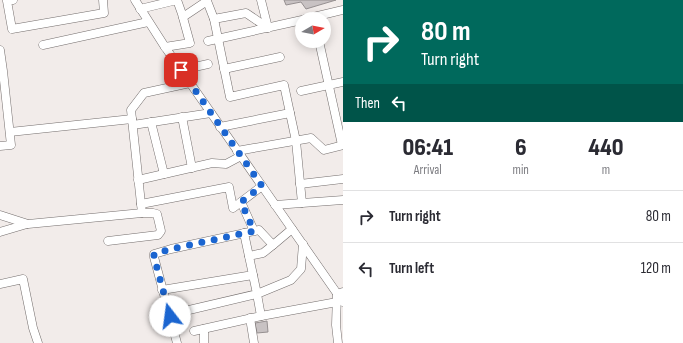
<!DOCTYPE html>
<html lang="en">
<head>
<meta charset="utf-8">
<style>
  body { margin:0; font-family:"Sofia Sans Condensed",sans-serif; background:#f2f2f3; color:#2b2b33; height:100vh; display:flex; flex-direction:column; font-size:15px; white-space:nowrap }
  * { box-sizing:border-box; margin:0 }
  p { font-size:13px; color:#7c7c81 }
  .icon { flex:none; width:22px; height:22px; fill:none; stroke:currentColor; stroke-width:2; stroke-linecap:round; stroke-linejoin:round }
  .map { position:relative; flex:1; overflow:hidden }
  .drawer { display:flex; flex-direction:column; background:#fff; width:340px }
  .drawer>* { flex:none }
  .banner { background:#00695c; color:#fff; overflow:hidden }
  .needle { width:26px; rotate:80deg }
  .controls { position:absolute; left:295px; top:12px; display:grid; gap:8px }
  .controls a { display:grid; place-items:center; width:36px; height:36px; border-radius:50%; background:#fff; box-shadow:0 2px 10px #0003; font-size:20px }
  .pin { position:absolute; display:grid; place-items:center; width:34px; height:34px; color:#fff; margin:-17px; border-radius:8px; box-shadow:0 2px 6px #0006 }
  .me { position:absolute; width:44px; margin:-22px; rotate:345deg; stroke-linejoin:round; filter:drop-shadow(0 0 3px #0008) }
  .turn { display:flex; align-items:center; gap:14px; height:84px; padding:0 12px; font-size:18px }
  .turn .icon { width:52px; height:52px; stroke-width:2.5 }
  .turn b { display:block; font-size:28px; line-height:34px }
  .then { display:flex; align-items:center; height:38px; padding:0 12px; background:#0003; gap:8px; font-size:15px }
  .eta { display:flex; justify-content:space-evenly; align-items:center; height:68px; text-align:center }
  .eta b { font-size:24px; font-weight:800; line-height:28px }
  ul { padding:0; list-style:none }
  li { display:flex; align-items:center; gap:12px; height:52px; padding:0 12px; border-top:1px solid #e1e1e2 }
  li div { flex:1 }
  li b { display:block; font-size:15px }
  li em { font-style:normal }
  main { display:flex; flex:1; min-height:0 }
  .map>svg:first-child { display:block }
  .building { fill:#c8c2c3; stroke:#969091 }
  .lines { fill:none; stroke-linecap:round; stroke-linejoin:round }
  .minor-casing { stroke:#746e6d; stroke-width:9 }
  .minor { stroke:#fff; stroke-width:8 }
  .route { stroke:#1b65d0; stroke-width:7; stroke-dasharray:0 12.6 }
</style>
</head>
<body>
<main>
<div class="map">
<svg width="343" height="343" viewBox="0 0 343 343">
  <rect width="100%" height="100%" fill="#f2ecea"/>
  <!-- building -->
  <g class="building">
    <polygon points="284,0 336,0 306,9 301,2 286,5"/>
    <polygon points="267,321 268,332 257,333 255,323"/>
  </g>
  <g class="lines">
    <!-- minor casing -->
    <g class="minor-casing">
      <g id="minor">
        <polyline points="13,0 7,1 12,29 104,13 103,0"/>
        <polyline points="135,0 165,47 343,302"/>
        <polyline points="261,0 268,28"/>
        <polyline points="140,9 177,0 182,14 190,43 165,47"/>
        <polyline points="183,17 207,1 214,19 246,13 268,28"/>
        <polyline points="214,19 230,97 284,85 296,141 302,203"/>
        <polyline points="305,19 343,10"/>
        <polyline points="208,41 302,20"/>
        <polyline points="319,41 342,145"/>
        <polyline points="43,45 148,22"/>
        <polyline points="0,50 3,71 11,145 0,146"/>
        <polyline points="224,69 280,57"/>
        <polyline points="181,70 208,64"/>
        <polyline points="301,91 343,82"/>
        <polyline points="182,117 192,168"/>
        <polyline points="151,122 164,174"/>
        <polyline points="133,125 211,113"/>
        <polyline points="220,127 290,113"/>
        <polyline points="10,132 132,119"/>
        <polyline points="237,151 311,138 324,150 343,145"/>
        <polyline points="138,180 212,163 226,164 241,156"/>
        <polyline points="300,184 343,179"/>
        <polyline points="241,202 254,231"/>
        <polyline points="141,204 229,187 233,208 262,186"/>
        <polyline points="275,205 343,200"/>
        <polyline points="0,215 28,224 142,213 131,110 144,93 190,83"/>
        <polyline points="0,232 27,224"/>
        <polyline points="108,241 158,235 161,231 157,214 153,213 142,213"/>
        <polyline points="249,256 263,253 273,245"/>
        <polyline points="0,284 23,279 33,328 38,343"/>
        <polyline points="162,290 253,275 244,233"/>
        <polyline points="189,310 257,294 253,275"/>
        <polyline points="261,316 337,302"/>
        <polyline points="250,318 254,343"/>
        <polyline points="204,329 204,343"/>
        <polyline points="194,331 261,316 257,294 291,280 301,269 303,244"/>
        <polyline points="177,343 154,257 154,254 171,249 259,230 273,245 292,229"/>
        <polyline points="338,343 336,325 337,294 343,292"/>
      </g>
    </g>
    <!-- minor -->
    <use href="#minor" class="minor"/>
  </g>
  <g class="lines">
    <!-- route -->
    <polyline class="route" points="170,316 154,257 154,254 171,249 254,231 241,202 262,186 181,70"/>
  </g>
</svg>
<div class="controls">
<a><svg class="needle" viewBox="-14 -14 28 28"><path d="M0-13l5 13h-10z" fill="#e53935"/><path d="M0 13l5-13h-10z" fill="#7c7c81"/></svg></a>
</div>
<div class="pin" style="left:181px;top:70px;background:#d93025"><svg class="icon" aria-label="arrive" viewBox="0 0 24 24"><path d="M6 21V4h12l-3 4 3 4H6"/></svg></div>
<svg class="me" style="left:170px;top:316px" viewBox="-20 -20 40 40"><circle r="19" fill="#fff"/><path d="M0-13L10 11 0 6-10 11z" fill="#1b65d0"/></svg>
</div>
<section class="drawer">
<div class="banner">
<div class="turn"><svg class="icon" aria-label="right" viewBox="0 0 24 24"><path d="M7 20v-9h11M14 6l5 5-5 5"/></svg><div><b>80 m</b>Turn right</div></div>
<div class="then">Then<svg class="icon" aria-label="left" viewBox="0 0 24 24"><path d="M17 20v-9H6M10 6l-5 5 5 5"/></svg></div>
</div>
<div class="eta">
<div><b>06:41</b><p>Arrival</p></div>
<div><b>6</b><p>min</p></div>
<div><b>440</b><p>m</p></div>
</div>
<ul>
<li><svg class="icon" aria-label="right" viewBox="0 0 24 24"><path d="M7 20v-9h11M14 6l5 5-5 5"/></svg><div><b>Turn right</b></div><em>80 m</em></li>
<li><svg class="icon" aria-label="left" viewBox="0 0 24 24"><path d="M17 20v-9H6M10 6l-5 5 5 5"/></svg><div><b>Turn left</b></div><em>120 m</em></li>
</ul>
</section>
</main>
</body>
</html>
